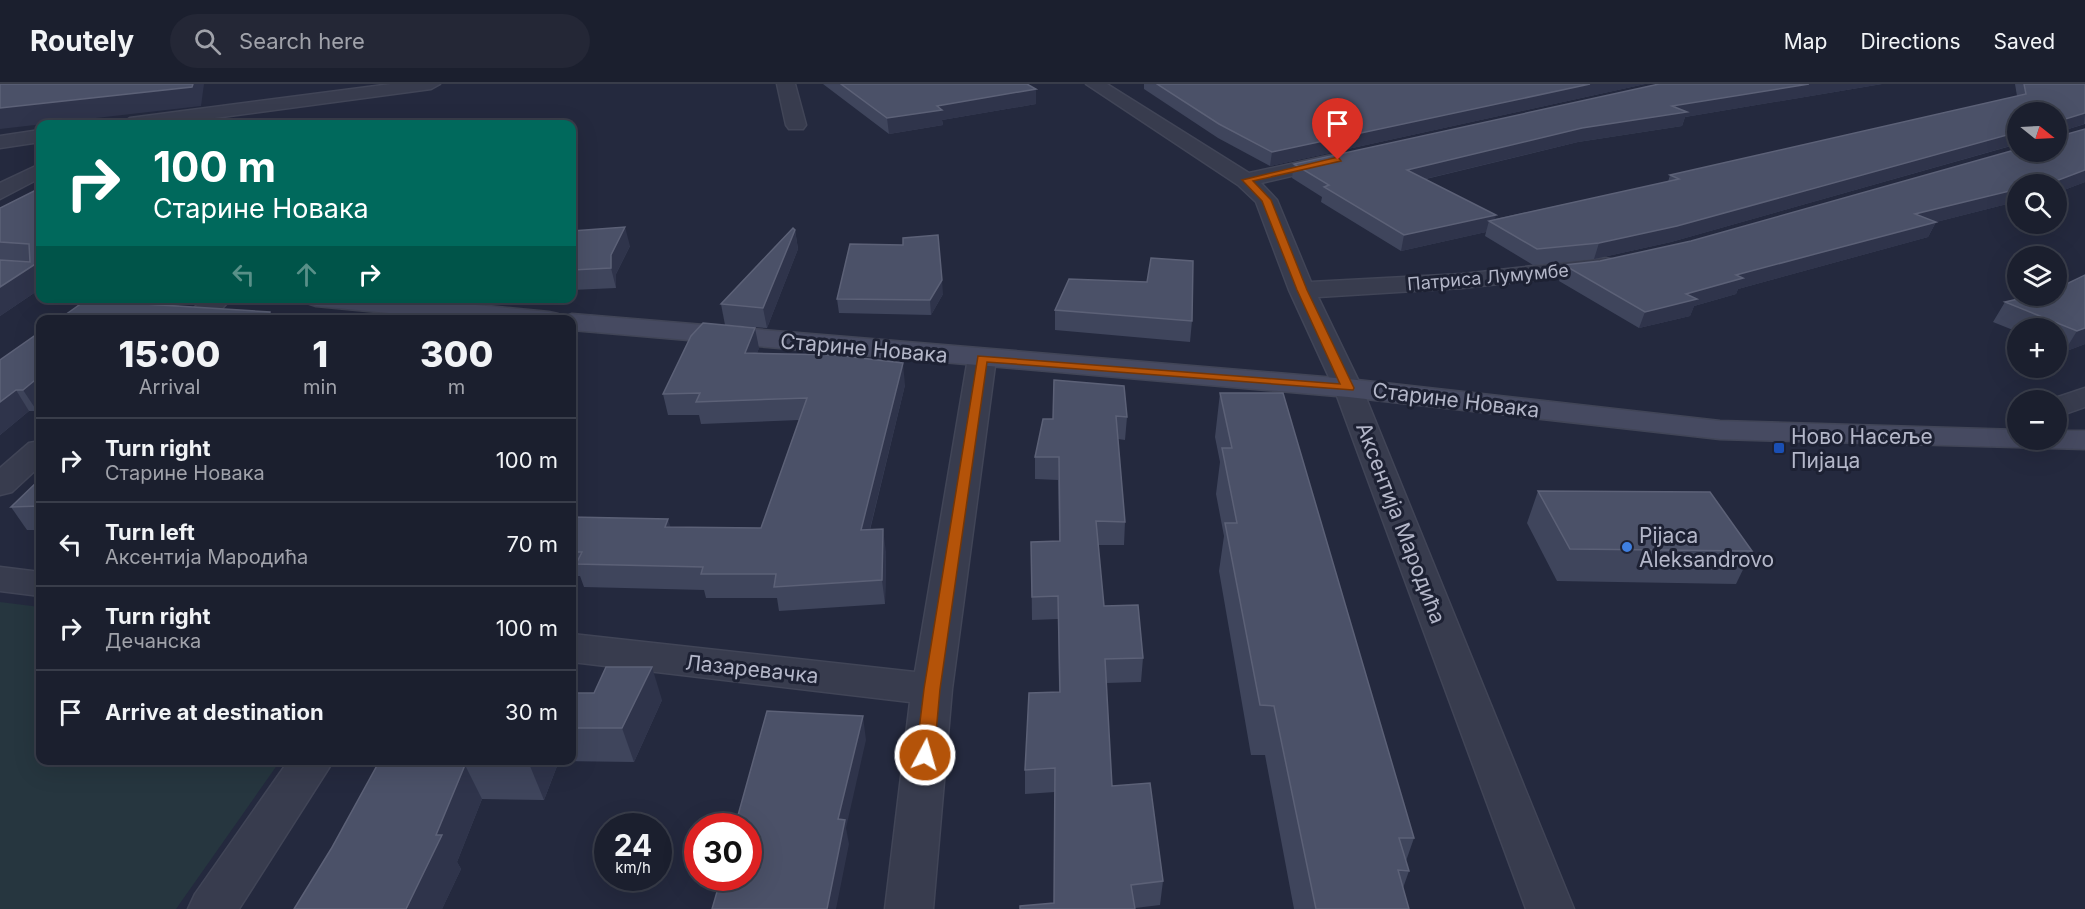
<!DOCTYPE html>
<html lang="en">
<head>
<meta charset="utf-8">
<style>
  body { margin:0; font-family:Inter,sans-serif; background:#242736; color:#f1f3f6; height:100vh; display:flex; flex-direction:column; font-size:22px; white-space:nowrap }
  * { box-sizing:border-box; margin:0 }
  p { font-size:20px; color:#a0a2aa }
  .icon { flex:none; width:33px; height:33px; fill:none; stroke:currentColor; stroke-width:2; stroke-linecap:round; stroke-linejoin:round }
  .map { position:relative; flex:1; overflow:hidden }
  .side { position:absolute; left:36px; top:231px; width:540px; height:450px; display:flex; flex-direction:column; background:#1b1f2e; border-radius:12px; box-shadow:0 6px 24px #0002,0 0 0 2px #393d4a }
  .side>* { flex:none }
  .guide { position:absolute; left:36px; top:36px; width:540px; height:183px; border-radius:12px; box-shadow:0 6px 24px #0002,0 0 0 2px #393d4a; background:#00695c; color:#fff; overflow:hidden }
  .needle { width:39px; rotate:108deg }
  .controls { position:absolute; left:2007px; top:18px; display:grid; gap:12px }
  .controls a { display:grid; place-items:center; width:60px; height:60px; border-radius:50%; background:#1b1f2e; box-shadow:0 6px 24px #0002,0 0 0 2px #393d4a; font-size:30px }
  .speed { position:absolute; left:594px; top:729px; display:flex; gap:12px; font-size:30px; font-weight:700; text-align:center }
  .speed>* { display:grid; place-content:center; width:78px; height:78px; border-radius:50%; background:#1b1f2e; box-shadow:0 6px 24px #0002,0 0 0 2px #393d4a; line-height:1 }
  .speed small { font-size:15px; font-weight:400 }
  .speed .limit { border:9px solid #d22; background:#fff; color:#111 }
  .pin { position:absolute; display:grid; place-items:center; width:51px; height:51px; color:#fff; margin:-62px -26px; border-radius:50% 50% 50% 0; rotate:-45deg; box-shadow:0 0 6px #0007 }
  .pin .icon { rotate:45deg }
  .me { position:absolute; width:66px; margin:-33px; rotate:6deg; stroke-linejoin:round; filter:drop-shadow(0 0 4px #0008) }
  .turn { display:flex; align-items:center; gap:21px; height:126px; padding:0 18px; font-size:27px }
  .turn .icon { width:78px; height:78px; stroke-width:2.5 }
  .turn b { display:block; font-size:42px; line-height:51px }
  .lanes { display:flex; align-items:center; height:57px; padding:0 18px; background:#0003; justify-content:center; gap:30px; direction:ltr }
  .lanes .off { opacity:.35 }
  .eta { display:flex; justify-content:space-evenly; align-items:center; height:102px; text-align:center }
  .eta b { font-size:36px; font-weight:800; line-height:42px }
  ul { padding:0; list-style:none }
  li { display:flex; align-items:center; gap:18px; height:84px; padding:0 18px; border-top:2px solid #393d4a }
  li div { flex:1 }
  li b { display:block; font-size:22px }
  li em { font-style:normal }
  header { display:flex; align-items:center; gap:36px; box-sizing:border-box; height:84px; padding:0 30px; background:#1b1f2e; border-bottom:2px solid #393d4a }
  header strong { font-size:28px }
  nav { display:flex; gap:33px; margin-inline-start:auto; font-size:21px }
  .search { width:420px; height:54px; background:#242736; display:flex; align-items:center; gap:15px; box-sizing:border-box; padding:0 21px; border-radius:33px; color:#a0a2aa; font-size:22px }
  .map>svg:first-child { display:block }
  .green { fill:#26363f }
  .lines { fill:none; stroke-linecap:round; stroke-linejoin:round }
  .street-casing { stroke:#414557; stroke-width:3 }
  .secondary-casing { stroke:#414557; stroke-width:3 }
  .street { fill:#383c4e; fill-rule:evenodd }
  .secondary { fill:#464a61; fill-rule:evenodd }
  .wall { fill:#3f455c }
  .shaded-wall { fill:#2f344b }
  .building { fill:#4b5168; stroke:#5c6177; stroke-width:1.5 }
  .route { fill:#b45309; stroke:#753606; stroke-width:1.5 }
  .transit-dot { fill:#1a4fb4; stroke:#1d2133; stroke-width:2 }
  .shop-dot { fill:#3f7fe0; stroke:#1d2133; stroke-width:2 }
  .labels { text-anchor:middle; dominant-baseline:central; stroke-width:6; stroke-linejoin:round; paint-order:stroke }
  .far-street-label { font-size:18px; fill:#b4b7c9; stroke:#1d2133 }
  .street-label { font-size:21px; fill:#b4b7c9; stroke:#1d2133 }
  .poi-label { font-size:21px; fill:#b4b7c9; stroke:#1d2133; text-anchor:start }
</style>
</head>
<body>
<header>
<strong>Routely</strong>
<div class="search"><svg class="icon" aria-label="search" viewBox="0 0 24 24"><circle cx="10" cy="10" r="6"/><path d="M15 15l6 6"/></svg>Search here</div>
<nav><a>Map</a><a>Directions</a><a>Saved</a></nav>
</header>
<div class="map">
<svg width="2085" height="825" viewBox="0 0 2085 825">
  <rect width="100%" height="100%" fill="#24293e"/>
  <!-- green -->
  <polygon class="green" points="0,518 40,523 40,676 280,677 176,825 0,825"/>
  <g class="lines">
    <!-- street casing -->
    <g class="street-casing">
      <g id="street">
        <polygon points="391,0 440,0 431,5 169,40 120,40 130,34"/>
        <polygon points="777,0 795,0 806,41 803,45 789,45 786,41"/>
        <polygon points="1086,0 1107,0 1249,89 1336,70 1343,72 1346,76 1343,80 1261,99 1277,116 1311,198 1462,190 1606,174 1615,176 1618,181 1615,186 1606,188 1462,204 1318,213 1362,304 1574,825 1526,825 1334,304 1289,206 1256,118 1238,101"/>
        <polygon points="40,46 40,58 0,64 0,52"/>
        <polygon points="40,80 40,94 0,115 0,99"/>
        <polygon points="204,214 232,214 211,236 182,236"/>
        <polygon points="982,266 992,268 996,274 952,605 933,825 885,825 910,618 572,578 572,550 915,588 968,274 972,268"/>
        <polygon points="2085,304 2085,323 2056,333 2056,316 2049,316"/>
        <polygon points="40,357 40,382 12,408 0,411 0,384 29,359"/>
        <polygon points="0,483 40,488 40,512 0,507"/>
        <polygon points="289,676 334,676 239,825 188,825 195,810"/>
      </g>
    </g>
    <!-- secondary casing -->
    <g class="secondary-casing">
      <polygon id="secondary" points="304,214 404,214 549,228 558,230 561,234 572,230 1348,295 1720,337 2018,346 2018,356 2056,356 2056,347 2085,347 2085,365 1720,355 1348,313 572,246 572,236 461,236 316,222 307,219"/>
    </g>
    <!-- street -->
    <use href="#street" class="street"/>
    <!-- secondary -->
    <use href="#secondary" class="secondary"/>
  </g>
  <!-- wall -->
  <g class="wall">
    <polygon points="823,0 1027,0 1036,5 1036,20 942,36 943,41 889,50"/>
    <polygon points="1144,0 1645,0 1270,82 1218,54 1144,5"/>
    <polygon points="1659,0 1882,0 1685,33 1682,42 1578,58 1426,95 1495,135 1668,98 1670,91 2017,12 2015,0 2085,0 2085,40 2062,47 2062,49 2064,51 2085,45 2085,98 2056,109 2056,100 2018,100 2018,119 2015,118 1936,138 1928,153 1738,205 1736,210 1694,222 1690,232 1639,244 1559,197 1564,181 1600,177 1691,157 2056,68 2018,28 2018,60 1671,158 1594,175 1533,181 1485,152 1486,148 1401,167 1321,118 1322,113 1292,94 1294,80"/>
    <polygon points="40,104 40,205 0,232 0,124"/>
    <polygon points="795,146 798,165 767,244 725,241 721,220"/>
    <polygon points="572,147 630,162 616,190 616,204 572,206"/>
    <polygon points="903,161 943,210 931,231 839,229 837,215"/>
    <polygon points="2085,191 2085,260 2064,268 2056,265 2056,244 2018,244 2018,248 1993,238 2005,218 2056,212"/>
    <polygon points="1147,198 1192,237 1190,258 1055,246 1055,226"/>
    <polygon points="40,248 37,327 29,327 0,351 0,276"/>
    <polygon points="759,264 757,269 905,301 870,446 886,468 885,520 779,527 777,514 706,514 704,506 584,503 580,492 572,492 572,433 671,443 761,444 799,336 701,340 699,331 668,331 663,310"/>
    <polygon points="1054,296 1127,333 1125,356 1118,355 1125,438 1124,461 1098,461 1104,522 1143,574 1141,598 1106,599 1112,702 1163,797 1160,821 1135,824 1054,819 1055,708 1025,710 1025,686 1059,608 1058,535 1032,536 1031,458 1059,457 1058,396 1035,395 1035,373 1053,335"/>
    <polygon points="1220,309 1414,754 1406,777 1409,787 1403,804 1409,825 1294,825 1265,671 1251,671 1219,487 1224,452 1216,410 1220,378 1215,353"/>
    <polygon points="40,395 40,446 27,446 11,423"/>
    <polygon points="1538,407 1752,467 1736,500 1557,497 1527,439"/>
    <polygon points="572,609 662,616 634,678 559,677 544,716 482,715 457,778 461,785 442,825 294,825 331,765 380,676 572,676"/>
  </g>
  <!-- shaded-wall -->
  <g class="shaded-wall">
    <polygon points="193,0 204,0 201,22 0,45 0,24"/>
    <polygon points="1590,0 1645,0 1270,82 1272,68"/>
    <polygon points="1809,0 1882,0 1685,33 1682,42 1578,58 1404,100 1407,86 1672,22"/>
    <polygon points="1036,5 1036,20 942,36 943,41 889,50 887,34 937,22"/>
    <polygon points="2085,29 2084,40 2056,49 2062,36"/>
    <polygon points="2018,48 2017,60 1671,158 1594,175 1599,159"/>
    <polygon points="2085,86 2085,98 2056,109 2056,100 2048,100"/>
    <polygon points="2018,105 2018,114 2015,118 1936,138 1928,153 1738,205 1736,210 1694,222 1690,232 1639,244 1645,228 1686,210 1736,191 1915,130"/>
    <polygon points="1496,131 1494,140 1489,137 1486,148 1401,167 1404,151"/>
    <polygon points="625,143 630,162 616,190 616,204 611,184 611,171"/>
    <polygon points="795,146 798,165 767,244 763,224"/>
    <polygon points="40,177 40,205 0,232 0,203"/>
    <polygon points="942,196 943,210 931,231 930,216"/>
    <polygon points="153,214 188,214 162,236 146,220"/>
    <polygon points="270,228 273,236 269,236"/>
    <polygon points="755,244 759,264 749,290 745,269"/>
    <polygon points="2085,244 2085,260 2064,268 2077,247"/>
    <polygon points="903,279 905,301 864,469 861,446"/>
    <polygon points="40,292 40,324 37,327 23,306"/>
    <polygon points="16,306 29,327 0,351 0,318"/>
    <polygon points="572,406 575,416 572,421"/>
    <polygon points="668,435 675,458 665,443"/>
    <polygon points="883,445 886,468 885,520 882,496"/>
    <polygon points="652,583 662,616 634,678 622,644"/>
    <polygon points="863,632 866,656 846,744 849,760 836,825 827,825 838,735"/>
    <polygon points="532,676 559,677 544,716 530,682"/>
    <polygon points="465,681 482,715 457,778 461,785 442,825 406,825 436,751"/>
  </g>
  <!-- building -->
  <g class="building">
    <polygon points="0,0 193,0 192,3 0,24"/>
    <polygon points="841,0 1027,0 1036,5 937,22 942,26 887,34"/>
    <polygon points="1157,0 1590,0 1272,68 1219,40"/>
    <polygon points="1659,0 1809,0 1672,22 1687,28 1582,44 1407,86 1496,131 1404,151 1324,103 1329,101 1294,80"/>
    <polygon points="2024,0 2085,0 2085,29 2062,36 2062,49 2064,51 2085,45 2085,86 2048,100 2018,100 2018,105 1915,130 1936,138 1736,191 1743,194 1686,210 1697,215 1645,228 1564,181 1600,177 1691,157 2018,65 2018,68 2056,68 2056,28 2018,28 2018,48 1677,142 1599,159 1537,165 1489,137 1679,95 1670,91 2026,10"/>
    <polygon points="40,104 40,177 0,203 0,176 30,178 29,160 0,158 0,124"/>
    <polygon points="625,143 611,171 611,184 572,186 572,147"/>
    <polygon points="793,144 795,146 763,224 721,220"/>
    <polygon points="938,151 942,196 930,216 837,215 850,160 903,161 903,154"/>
    <polygon points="1151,174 1193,177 1192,237 1055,226 1069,195 1147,198"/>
    <polygon points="2085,191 2085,244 2077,247 2005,218 2031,212 2056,212 2056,205"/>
    <polygon points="89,214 153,214 146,220 270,228 269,236 58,236"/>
    <polygon points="703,239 755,244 745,269 835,271 903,279 861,446 883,445 882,496 774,503 776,490 701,490 703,483 576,480 582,468 572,468 572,433 668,435 665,443 761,444 807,314 696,318 700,309 663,310 691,252"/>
    <polygon points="40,248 40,292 23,306 16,306 0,318 0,276"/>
    <polygon points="1054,296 1124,302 1127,333 1116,332 1125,438 1096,437 1104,522 1138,521 1143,574 1105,575 1112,702 1150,699 1163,797 1131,801 1135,825 1020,825 1020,822 1054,819 1055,684 1025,686 1029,609 1060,608 1058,512 1032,513 1031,458 1060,457 1059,373 1035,373 1043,335 1053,335"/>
    <polygon points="1220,309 1283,309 1414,754 1399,754 1409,787 1398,786 1409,825 1316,825 1274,622 1260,621 1225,439 1237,439 1222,364 1232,364"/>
    <polygon points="40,395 40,422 11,423"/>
    <polygon points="1538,407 1710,408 1752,467 1570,465"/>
    <polygon points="606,583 652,583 622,644 572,644 572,609 594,609"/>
    <polygon points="767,627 863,632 838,735 845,736 827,825 712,825 721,794 748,794 748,742 735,742"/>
    <polygon points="380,676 532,676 530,682 465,681 436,751 442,751 406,825 294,825 331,765"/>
  </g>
  <!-- route -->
  <polygon class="route" points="1338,73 1341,77 1253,97 1271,116 1307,206 1354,304 1353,306 987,278 940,605 934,671 931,676 919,676 916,671 924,605 978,272 1340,300 1297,206 1262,117 1242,96"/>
  <!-- markers -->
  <rect class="transit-dot" x="1773" y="358" width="12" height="12" rx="3"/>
  <circle class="shop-dot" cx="1627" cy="463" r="6"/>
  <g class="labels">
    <!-- far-street labels -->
    <g class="far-street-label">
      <text transform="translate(1488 193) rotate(-5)">Патриса Лумумбе</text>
    </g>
    <!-- street labels -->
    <g class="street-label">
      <text transform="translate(864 264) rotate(5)">Старине Новака</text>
      <text transform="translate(1456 316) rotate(7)">Старине Новака</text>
      <text transform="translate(1401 439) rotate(69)">Аксентија Мародића</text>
      <text transform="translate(752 585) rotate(6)">Лазаревачка</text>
    </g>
    <!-- poi labels -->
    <g class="poi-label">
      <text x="1791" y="352">Ново Насеље<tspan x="1791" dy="24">Пијаца</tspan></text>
      <text x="1639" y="451">Pijaca<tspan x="1639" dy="24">Aleksandrovo</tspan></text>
    </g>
  </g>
</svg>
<div class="controls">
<a><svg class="needle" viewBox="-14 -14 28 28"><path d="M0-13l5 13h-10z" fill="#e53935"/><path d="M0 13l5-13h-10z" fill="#a0a2aa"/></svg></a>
<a><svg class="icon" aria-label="search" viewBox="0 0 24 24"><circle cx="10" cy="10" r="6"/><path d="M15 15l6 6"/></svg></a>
<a><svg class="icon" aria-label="layers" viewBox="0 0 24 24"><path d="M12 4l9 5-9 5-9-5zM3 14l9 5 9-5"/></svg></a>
<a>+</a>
<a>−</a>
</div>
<div class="speed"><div>24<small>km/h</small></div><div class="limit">30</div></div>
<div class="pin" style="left:1338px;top:76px;background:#d93025"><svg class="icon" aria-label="arrive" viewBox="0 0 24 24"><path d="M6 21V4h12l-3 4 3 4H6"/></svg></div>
<svg class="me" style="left:925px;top:671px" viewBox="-20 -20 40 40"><circle r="17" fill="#b45309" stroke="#fff" stroke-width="3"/><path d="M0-11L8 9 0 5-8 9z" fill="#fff"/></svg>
<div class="guide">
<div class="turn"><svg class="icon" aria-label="right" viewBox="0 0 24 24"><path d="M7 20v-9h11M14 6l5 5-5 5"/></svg><div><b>100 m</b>Старине Новака</div></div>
<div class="lanes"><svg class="icon off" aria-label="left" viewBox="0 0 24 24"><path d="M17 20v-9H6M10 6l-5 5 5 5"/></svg><svg class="icon off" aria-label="ahead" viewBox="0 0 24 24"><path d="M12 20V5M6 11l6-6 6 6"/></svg><svg class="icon" aria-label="right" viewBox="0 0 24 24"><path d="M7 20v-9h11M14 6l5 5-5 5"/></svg></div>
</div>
<section class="side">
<div class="eta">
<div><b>15:00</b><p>Arrival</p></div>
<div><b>1</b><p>min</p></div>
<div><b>300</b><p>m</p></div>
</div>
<ul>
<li><svg class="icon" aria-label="right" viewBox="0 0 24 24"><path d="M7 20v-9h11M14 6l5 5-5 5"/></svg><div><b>Turn right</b><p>Старине Новака</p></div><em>100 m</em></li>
<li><svg class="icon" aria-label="left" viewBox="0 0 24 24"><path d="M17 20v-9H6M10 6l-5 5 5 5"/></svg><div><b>Turn left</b><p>Аксентија Мародића</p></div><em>70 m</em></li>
<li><svg class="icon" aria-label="right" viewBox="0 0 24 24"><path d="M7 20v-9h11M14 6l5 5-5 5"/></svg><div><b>Turn right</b><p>Дечанска</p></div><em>100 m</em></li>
<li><svg class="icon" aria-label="arrive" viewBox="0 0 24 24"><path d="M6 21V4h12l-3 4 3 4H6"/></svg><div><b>Arrive at destination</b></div><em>30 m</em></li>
</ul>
</section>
</div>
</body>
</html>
